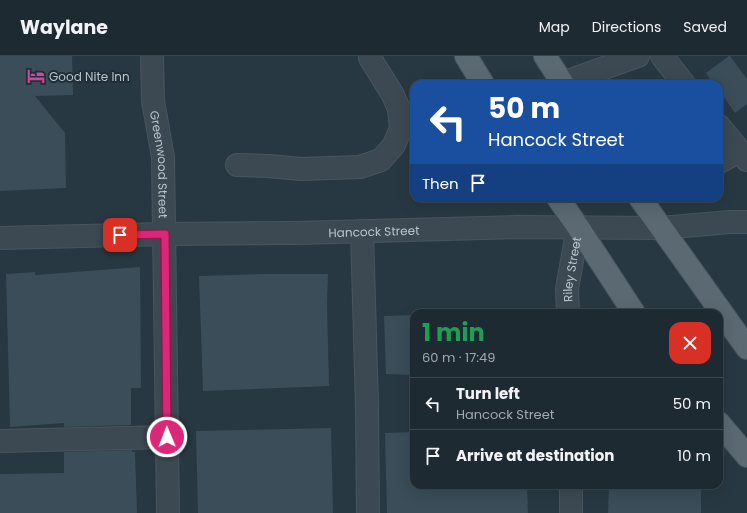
<!DOCTYPE html>
<html lang="en">
<head>
<meta charset="utf-8">
<style>
  body { margin:0; font-family:Poppins,sans-serif; background:#2b363e; color:#f1f3f6; height:100vh; display:flex; flex-direction:column; font-size:15px; white-space:nowrap }
  * { box-sizing:border-box; margin:0 }
  p { font-size:13px; color:#a1a7ac }
  .icon { flex:none; width:22px; height:22px; fill:none; stroke:currentColor; stroke-width:2; stroke-linecap:round; stroke-linejoin:round }
  .map { position:relative; flex:1; overflow:hidden }
  .sheet { position:absolute; left:410px; top:253px; width:313px; height:180px; display:flex; flex-direction:column; background:#1e2a32; border-radius:12px; box-shadow:0 4px 16px #0002,0 0 0 1px #3c464d }
  .sheet>* { flex:none }
  .banner { position:absolute; left:410px; top:24px; width:313px; height:122px; border-radius:12px; box-shadow:0 4px 16px #0002,0 0 0 1px #3c464d; background:#1a4fa0; color:#fff; overflow:hidden }
  .pin { position:absolute; display:grid; place-items:center; width:34px; height:34px; color:#fff; margin:-17px; border-radius:8px; box-shadow:0 2px 6px #0006 }
  .me { position:absolute; width:44px; margin:-22px; rotate:359deg; stroke-linejoin:round; filter:drop-shadow(0 0 3px #0008) }
  .turn { display:flex; align-items:center; gap:14px; height:84px; padding:0 12px; font-size:18px }
  .turn .icon { width:52px; height:52px; stroke-width:2.5 }
  .turn b { display:block; font-size:28px; line-height:34px }
  .then { display:flex; align-items:center; height:38px; padding:0 12px; background:#0003; gap:8px; font-size:15px }
  .round { display:grid; place-items:center; flex:none; width:42px; height:42px; border-radius:12px; background:#2b363e }
  .head { display:flex; align-items:center; justify-content:space-between; height:68px; padding:0 12px }
  h1 { font-size:24px; font-weight:700; line-height:30px; color:#1e9e55 }
  ul { padding:0; list-style:none }
  li { display:flex; align-items:center; gap:12px; height:52px; padding:0 12px; border-top:1px solid #3c464d }
  li div { flex:1 }
  li b { display:block; font-size:15px }
  li em { font-style:normal }
  header { display:flex; align-items:center; gap:24px; box-sizing:border-box; height:56px; padding:0 20px; background:#1e2a32; border-bottom:1px solid #3c464d }
  header strong { font-size:19px }
  nav { display:flex; gap:22px; margin-inline-start:auto; font-size:14px }
  .map>svg:first-child { display:block }
  .building { fill:#3a4d58 }
  .lines { fill:none; stroke-linecap:round; stroke-linejoin:round }
  .minor-casing { stroke:#49555e; stroke-width:24 }
  .major-casing { stroke:#49555e; stroke-width:24 }
  .minor { stroke:#3c4952; stroke-width:22 }
  .major { stroke:#5a6972; stroke-width:22 }
  .route-casing { stroke:#8e194d; stroke-width:10 }
  .route { stroke:#db2777; stroke-width:7 }
  .labels { text-anchor:middle; dominant-baseline:central; stroke-width:4; stroke-linejoin:round; paint-order:stroke }
  .poi-label { font-size:12px; fill:#b9c4cc; stroke:#202e38; text-anchor:start }
  .street-label { font-size:12px; fill:#b9c4cc; stroke:#202e38 }
</style>
</head>
<body>
<header>
<strong>Waylane</strong>
<nav><a>Map</a><a>Directions</a><a>Saved</a></nav>
</header>
<div class="map">
<svg width="747" height="457" viewBox="0 0 747 457">
  <rect width="100%" height="100%" fill="#283842"/>
  <!-- building -->
  <g class="building">
    <polygon points="0,0 72,0 73,39 35,40 65,77 66,132 0,135"/>
    <polygon points="729,0 730,0 747,23 747,48 735,57 719,34 719,28 714,28 706,17"/>
    <polygon points="140,211 141,332 131,332 131,369 64,371 64,367 10,371 6,218 35,216 35,219"/>
    <polygon points="263,218 328,218 327,247 329,330 203,335 199,220"/>
    <polygon points="414,259 414,319 386,318 384,260"/>
    <polygon points="331,372 333,457 198,457 196,375"/>
    <polygon points="414,376 414,429 527,429 528,457 387,457 385,377"/>
    <polygon points="132,394 132,396 135,396 137,457 0,457 0,418 64,417 64,396"/>
    <polygon points="609,429 701,429 701,457 608,457"/>
  </g>
  <g class="lines">
    <!-- minor casing -->
    <g class="minor-casing">
      <g id="minor">
        <path id="s1" d="M 152,0 L 153,45 L 163,101 L 168,457"/>
        <polyline points="662,0 684,28"/>
        <polyline points="562,27 638,0"/>
        <polyline points="719,70 747,104"/>
        <polyline points="719,106 740,95"/>
        <polyline points="237,109 269,110 301,113 360,111 381,104 394,89 401,72 399,53 393,39 370,2"/>
        <polyline points="362,175 367,351 368,457"/>
        <path id="s2" d="M 0,182 L 165,178 L 297,177 L 518,171 L 661,172 L 730,166 L 747,166"/>
        <path id="s3" d="M 568,257 L 567,233 L 578,171"/>
        <polyline points="0,385 167,381"/>
        <polyline points="571,457 571,429"/>
      </g>
    </g>
    <!-- major casing -->
    <g class="major-casing">
      <g id="major">
        <polyline points="466,0 483,28"/>
        <polyline points="545,0 563,28"/>
        <polyline points="558,142 578,171 634,257"/>
        <polyline points="640,142 747,292"/>
        <polyline points="719,367 747,400"/>
      </g>
    </g>
    <!-- minor -->
    <use href="#minor" class="minor"/>
    <!-- major -->
    <use href="#major" class="major"/>
  </g>
  <g class="lines">
    <!-- route casing -->
    <g class="route-casing">
      <polyline id="route" points="120,179 165,178 167,381"/>
    </g>
    <!-- route -->
    <use href="#route" class="route"/>
  </g>
  <!-- icons -->
  <defs>
    <g id="hotel-bare" transform="scale(1.38)"><path d="M-6-4.5h1.5V1H6V5H4.5V3h-9V5H-6ZM-4 0a1.8 1.8 0 1 1 3.6 0ZM.5 0V-2.5h3Q6-2.5 6 0Z" fill="#d1479c" stroke="#202e38" stroke-width="2.5" paint-order="stroke"/></g>
  </defs>
  <g fill-rule="evenodd">
    <use href="#hotel-bare" x="36" y="20"/>
  </g>
  <g class="labels">
    <!-- poi labels -->
    <g class="poi-label">
      <text x="49" y="20">Good Nite Inn</text>
    </g>
    <!-- street labels -->
    <g class="street-label">
      <text stroke="none"><textPath href="#s1" startOffset="109">Greenwood Street</textPath></text>
      <text stroke="none"><textPath href="#s2" startOffset="374">Hancock Street</textPath></text>
      <text stroke="none"><textPath href="#s3" startOffset="44">Riley Street</textPath></text>
    </g>
  </g>
</svg>
<div class="pin" style="left:120px;top:179px;background:#d93025"><svg class="icon" aria-label="arrive" viewBox="0 0 24 24"><path d="M6 21V4h12l-3 4 3 4H6"/></svg></div>
<svg class="me" style="left:167px;top:381px" viewBox="-20 -20 40 40"><circle r="17" fill="#db2777" stroke="#fff" stroke-width="3"/><path d="M0-11L8 9 0 5-8 9z" fill="#fff"/></svg>
<div class="banner">
<div class="turn"><svg class="icon" aria-label="left" viewBox="0 0 24 24"><path d="M17 20v-9H6M10 6l-5 5 5 5"/></svg><div><b>50 m</b>Hancock Street</div></div>
<div class="then">Then<svg class="icon" aria-label="arrive" viewBox="0 0 24 24"><path d="M6 21V4h12l-3 4 3 4H6"/></svg></div>
</div>
<section class="sheet">
<div class="head"><div><h1>1 min</h1><p>60 m · 17:49</p></div><a class="round" style="background:#d93025;color:#fff"><svg class="icon" aria-label="close" viewBox="0 0 24 24"><path d="M6 6l12 12M18 6L6 18"/></svg></a></div>
<ul>
<li><svg class="icon" aria-label="left" viewBox="0 0 24 24"><path d="M17 20v-9H6M10 6l-5 5 5 5"/></svg><div><b>Turn left</b><p>Hancock Street</p></div><em>50 m</em></li>
<li><svg class="icon" aria-label="arrive" viewBox="0 0 24 24"><path d="M6 21V4h12l-3 4 3 4H6"/></svg><div><b>Arrive at destination</b></div><em>10 m</em></li>
</ul>
</section>
</div>
</body>
</html>
